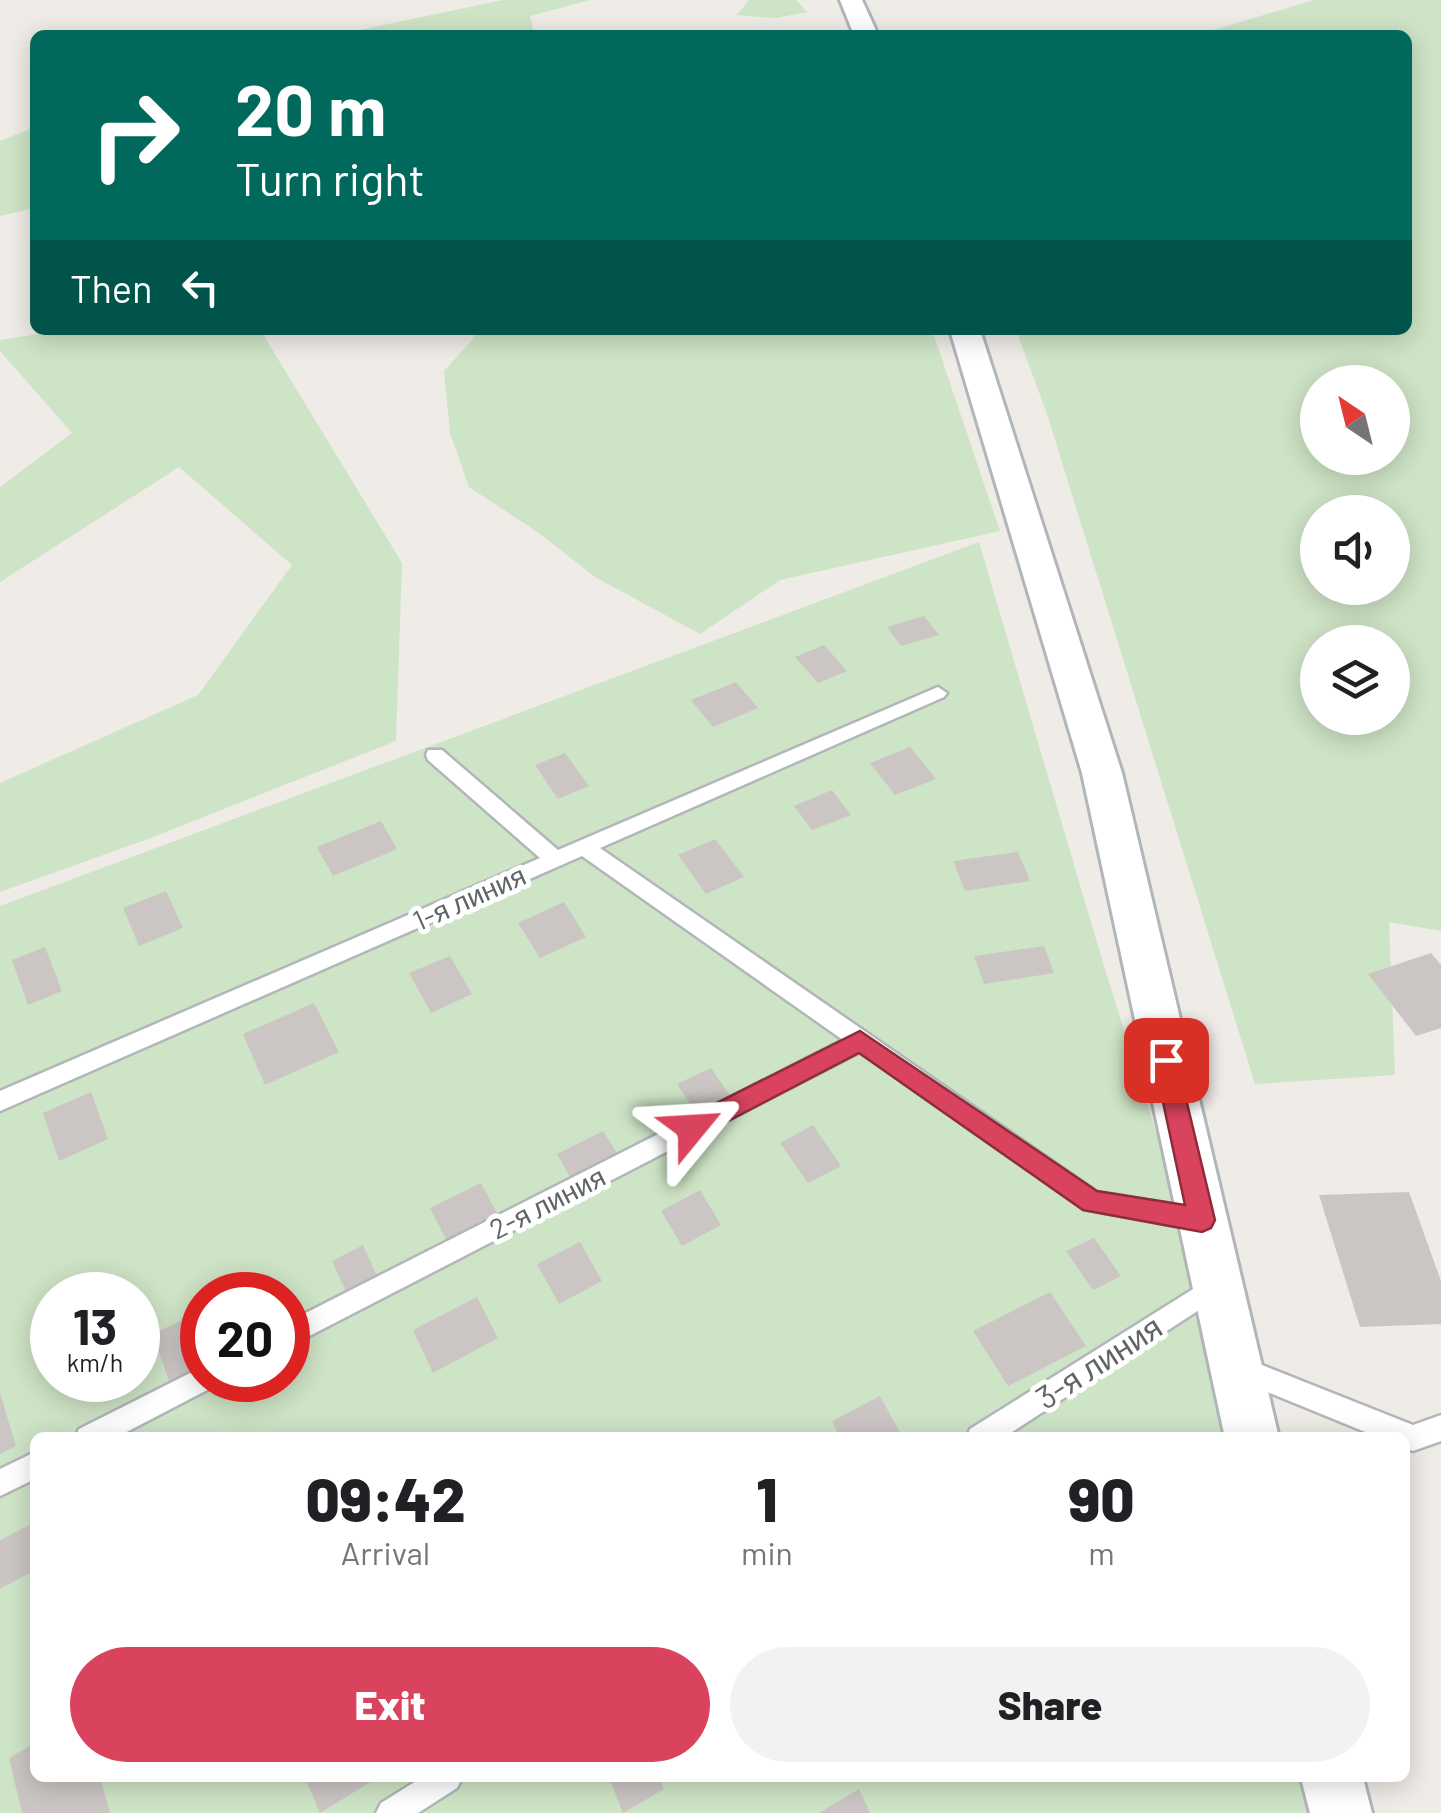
<!DOCTYPE html>
<html lang="en">
<head>
<meta charset="utf-8">
<style>
  body { margin:0; font-family:Barlow,sans-serif; background:#f2f2f2; color:#202124; height:100vh; display:flex; flex-direction:column; font-size:38px; white-space:nowrap }
  * { box-sizing:border-box; margin:0 }
  p { font-size:32px; color:#757577 }
  .icon { flex:none; width:55px; height:55px; fill:none; stroke:currentColor; stroke-width:2; stroke-linecap:round; stroke-linejoin:round }
  .map { position:relative; flex:1; overflow:hidden }
  .details { position:absolute; left:30px; top:1432px; width:1380px; height:350px; display:flex; flex-direction:column; background:#fff; border-radius:15px; box-shadow:0 5px 25px #0003 }
  .details>* { flex:none }
  .top-card { position:absolute; left:30px; top:30px; width:1382px; height:305px; border-radius:15px; box-shadow:0 5px 25px #0003; background:#00695c; color:#fff; overflow:hidden }
  .needle { width:65px; rotate:325deg }
  .buttons { position:absolute; left:1300px; top:365px; display:grid; gap:20px }
  .buttons a { display:grid; place-items:center; width:110px; height:110px; border-radius:50%; background:#fff; box-shadow:0 5px 25px #0003; font-size:50px }
  .speed { position:absolute; left:30px; top:1272px; display:flex; gap:20px; font-size:50px; font-weight:700; text-align:center }
  .speed>* { display:grid; place-content:center; width:130px; height:130px; border-radius:50%; background:#fff; box-shadow:0 5px 25px #0003; line-height:1 }
  .speed small { font-size:25px; font-weight:400 }
  .speed .limit { border:15px solid #d22; background:#fff; color:#111 }
  .pin { position:absolute; display:grid; place-items:center; width:85px; height:85px; color:#fff; margin:-42px; border-radius:20px; box-shadow:0 5px 15px #0006 }
  .me { position:absolute; width:110px; margin:-55px; rotate:63deg; stroke-linejoin:round; filter:drop-shadow(0 0 8px #0008) }
  .turn { display:flex; align-items:center; gap:35px; height:210px; padding:0 40px; font-size:45px }
  .turn .icon { width:130px; height:130px; stroke-width:2.5 }
  .turn b { display:block; font-size:70px; line-height:85px }
  .then { display:flex; align-items:center; height:95px; padding:0 40px; background:#0003; gap:20px; font-size:38px }
  .eta { display:flex; justify-content:space-evenly; align-items:center; height:170px; text-align:center }
  .eta b { font-size:60px; font-weight:800; line-height:70px }
  .primary-button { display:flex; gap:20px; margin-top:auto; padding:20px 40px }
  .primary-button a { flex:1; height:115px; border-radius:60px; background:#da435d; color:#fff; font-size:40px; font-weight:800; line-height:115px; text-align:center }
  .primary-button a+a { background:#f2f2f2; color:#202124 }
  .map>svg:first-child { display:block }
  .green { fill:#cee4c6; fill-rule:evenodd }
  .building { fill:#cbc6c4 }
  .lines { fill:none; stroke-linecap:round; stroke-linejoin:round }
  .service-casing { stroke:#b2b6b8; stroke-width:5 }
  .minor-casing { stroke:#b2b6b8; stroke-width:6 }
  .service { fill:#fff; fill-rule:evenodd }
  .minor { fill:#fff; fill-rule:evenodd }
  .route { fill:#da435d; stroke:#8e2c3c; stroke-width:2.5 }
  .labels { text-anchor:middle; dominant-baseline:central; stroke-width:10; stroke-linejoin:round; paint-order:stroke }
  .street-label { font-size:28px; fill:#5f6466; stroke:#fff }
  .near-street-label { font-size:32px; fill:#5f6466; stroke:#fff }
</style>
</head>
<body>
<div class="map">
<svg width="1441" height="1813" viewBox="0 0 1441 1813">
  <rect width="100%" height="100%" fill="#efebe7"/>
  <!-- green -->
  <g class="green">
    <polygon points="503,0 590,0 530,16 534,35 336,35"/>
    <polygon points="749,0 796,0 807,12 775,18 737,15"/>
    <path d="M 1314,0 L 1441,0 L 1441,931 L 1389,922 L 1395,1075 L 1255,1084 L 1047,414 L 1016,330 L 1408,330 L 1408,35 L 1197,35 ZM 1318,382 L 1392,382 L 1392,458 L 1318,458 ZM 1318,512 L 1392,512 L 1392,588 L 1318,588 ZM 1318,642 L 1392,642 L 1392,718 L 1318,718 Z"/>
    <polygon points="35,127 35,208 0,216 0,141"/>
    <polygon points="65,330 257,330 264,336 402,563 396,741 148,839 0,892 0,783 198,695 292,565 179,467 0,582 0,487 72,433 0,351 0,340"/>
    <polygon points="474,330 932,330 1000,531 780,580 700,634 595,577 539,533 469,487 450,433 444,371 474,338"/>
    <path d="M 979,542 L 1103,963 L 1214,1315 L 1237,1437 L 35,1438 L 35,1778 L 1300,1778 L 1307,1813 L 0,1813 L 0,906 ZM 52,1295 L 138,1295 L 138,1380 L 52,1380 ZM 202,1295 L 288,1295 L 288,1380 L 202,1380 Z"/>
  </g>
  <!-- building -->
  <g class="building">
    <polygon points="924,616 939,635 901,646 887,627"/>
    <polygon points="824,645 847,671 818,683 795,657"/>
    <polygon points="736,682 758,708 713,727 691,700"/>
    <polygon points="910,747 936,779 895,795 870,763"/>
    <polygon points="565,753 589,786 558,799 535,765"/>
    <polygon points="832,790 851,815 812,830 794,806"/>
    <polygon points="381,821 397,849 333,876 317,847"/>
    <polygon points="715,839 744,877 706,894 678,855"/>
    <polygon points="1018,852 1030,881 965,891 953,861"/>
    <polygon points="166,891 183,928 139,946 123,908"/>
    <polygon points="564,902 586,937 540,958 518,923"/>
    <polygon points="1044,946 1054,973 984,984 974,956"/>
    <polygon points="45,947 62,991 28,1005 12,960"/>
    <polygon points="1431,953 1441,965 1441,1028 1416,1036 1368,974"/>
    <polygon points="450,956 472,994 431,1013 409,973"/>
    <polygon points="314,1003 339,1052 265,1085 243,1034"/>
    <polygon points="711,1068 735,1103 701,1120 677,1084"/>
    <polygon points="91,1092 108,1139 59,1161 43,1113"/>
    <polygon points="813,1125 841,1166 808,1183 780,1143"/>
    <polygon points="603,1131 620,1158 573,1182 557,1154"/>
    <polygon points="481,1183 499,1217 448,1243 430,1208"/>
    <polygon points="700,1190 721,1225 682,1246 661,1211"/>
    <polygon points="1409,1192 1441,1281 1441,1324 1360,1327 1319,1195"/>
    <polygon points="1094,1238 1121,1276 1093,1290 1066,1251"/>
    <polygon points="580,1242 602,1281 559,1304 537,1264"/>
    <polygon points="363,1245 377,1276 346,1292 332,1261"/>
    <polygon points="1050,1292 1086,1346 1008,1386 973,1331"/>
    <polygon points="477,1297 498,1338 433,1373 413,1330"/>
    <polygon points="202,1310 202,1371 171,1387 153,1334"/>
    <polygon points="0,1393 16,1446 0,1454"/>
    <polygon points="880,1396 903,1438 840,1438 832,1421"/>
    <polygon points="35,1522 35,1570 0,1589 0,1540"/>
    <polygon points="35,1743 35,1778 100,1778 110,1813 22,1813 9,1758"/>
    <polygon points="305,1778 377,1778 320,1813"/>
    <polygon points="609,1778 659,1778 664,1789 623,1813"/>
    <polygon points="859,1789 870,1813 819,1813"/>
  </g>
  <g class="lines">
    <!-- service casing -->
    <g class="service-casing">
      <g id="service">
        <polygon points="938,687 947,693 944,697 600,848 1097,1192 1202,1209 1210,1212 1214,1220 1210,1228 1202,1231 1084,1209 860,1052 288,1347 288,1322 843,1040 582,856 0,1111 0,1091 540,858 428,760 426,755 428,750 442,750 558,850"/>
        <polygon points="1217,1274 1225,1277 1229,1285 1225,1293 1003,1438 966,1438 970,1429"/>
        <polygon points="1242,1357 1413,1425 1441,1415 1441,1441 1413,1451 1405,1448 1405,1438 1380,1438 1233,1378 1230,1369 1233,1360"/>
        <polygon points="202,1367 202,1380 214,1380 211,1388 115,1438 75,1438 79,1429"/>
        <polygon points="35,1452 35,1479 0,1496 0,1469"/>
        <polygon points="421,1778 462,1778 457,1788 418,1813 376,1813 381,1803"/>
      </g>
    </g>
    <!-- minor casing -->
    <g class="minor-casing">
      <g id="minor">
        <polygon points="840,0 862,0 878,35 854,35"/>
        <polygon points="950,330 980,330 1122,773 1279,1438 1225,1438 1082,773"/>
        <polygon points="1301,1778 1363,1778 1372,1813 1310,1813"/>
      </g>
    </g>
    <!-- service -->
    <use href="#service" class="service"/>
    <!-- minor -->
    <use href="#minor" class="minor"/>
  </g>
  <!-- route -->
  <polygon class="route" points="860,1031 1097,1191 1185,1205 1154,1060 1158,1053 1166,1050 1175,1053 1215,1220 1211,1228 1202,1232 1083,1210 859,1053 701,1135 692,1139 683,1135 679,1128 683,1120"/>
  <g class="labels">
    <!-- street labels -->
    <g class="street-label">
      <text transform="translate(469 897) rotate(-24)">1-я линия</text>
      <text transform="translate(547 1202) rotate(-27)">2-я линия</text>
    </g>
    <!-- near-street labels -->
    <g class="near-street-label">
      <text transform="translate(1098 1361) rotate(-33)">3-я линия</text>
    </g>
  </g>
</svg>
<div class="buttons">
<a><svg class="needle" viewBox="-14 -14 28 28"><path d="M0-13l5 13h-10z" fill="#e53935"/><path d="M0 13l5-13h-10z" fill="#757577"/></svg></a>
<a><svg class="icon" aria-label="sound" viewBox="0 0 24 24"><path d="M4 9h4l5-4v14l-5-4H4zM17 9q2 3 0 6"/></svg></a>
<a><svg class="icon" aria-label="layers" viewBox="0 0 24 24"><path d="M12 4l9 5-9 5-9-5zM3 14l9 5 9-5"/></svg></a>
</div>
<div class="speed"><div>13<small>km/h</small></div><div class="limit">20</div></div>
<div class="pin" style="left:1166px;top:1060px;background:#d93025"><svg class="icon" aria-label="arrive" viewBox="0 0 24 24"><path d="M6 21V4h12l-3 4 3 4H6"/></svg></div>
<svg class="me" style="left:692px;top:1128px" viewBox="-20 -20 40 40"><path d="M0-17L14 15 0 8-14 15z" fill="#da435d" stroke="#fff" stroke-width="4"/></svg>
<div class="top-card">
<div class="turn"><svg class="icon" aria-label="right" viewBox="0 0 24 24"><path d="M7 20v-9h11M14 6l5 5-5 5"/></svg><div><b>20 m</b>Turn right</div></div>
<div class="then">Then<svg class="icon" aria-label="left" viewBox="0 0 24 24"><path d="M17 20v-9H6M10 6l-5 5 5 5"/></svg></div>
</div>
<section class="details">
<div class="eta">
<div><b>09:42</b><p>Arrival</p></div>
<div><b>1</b><p>min</p></div>
<div><b>90</b><p>m</p></div>
</div>
<div class="primary-button"><a>Exit</a><a>Share</a></div>
</section>
</div>
</body>
</html>
